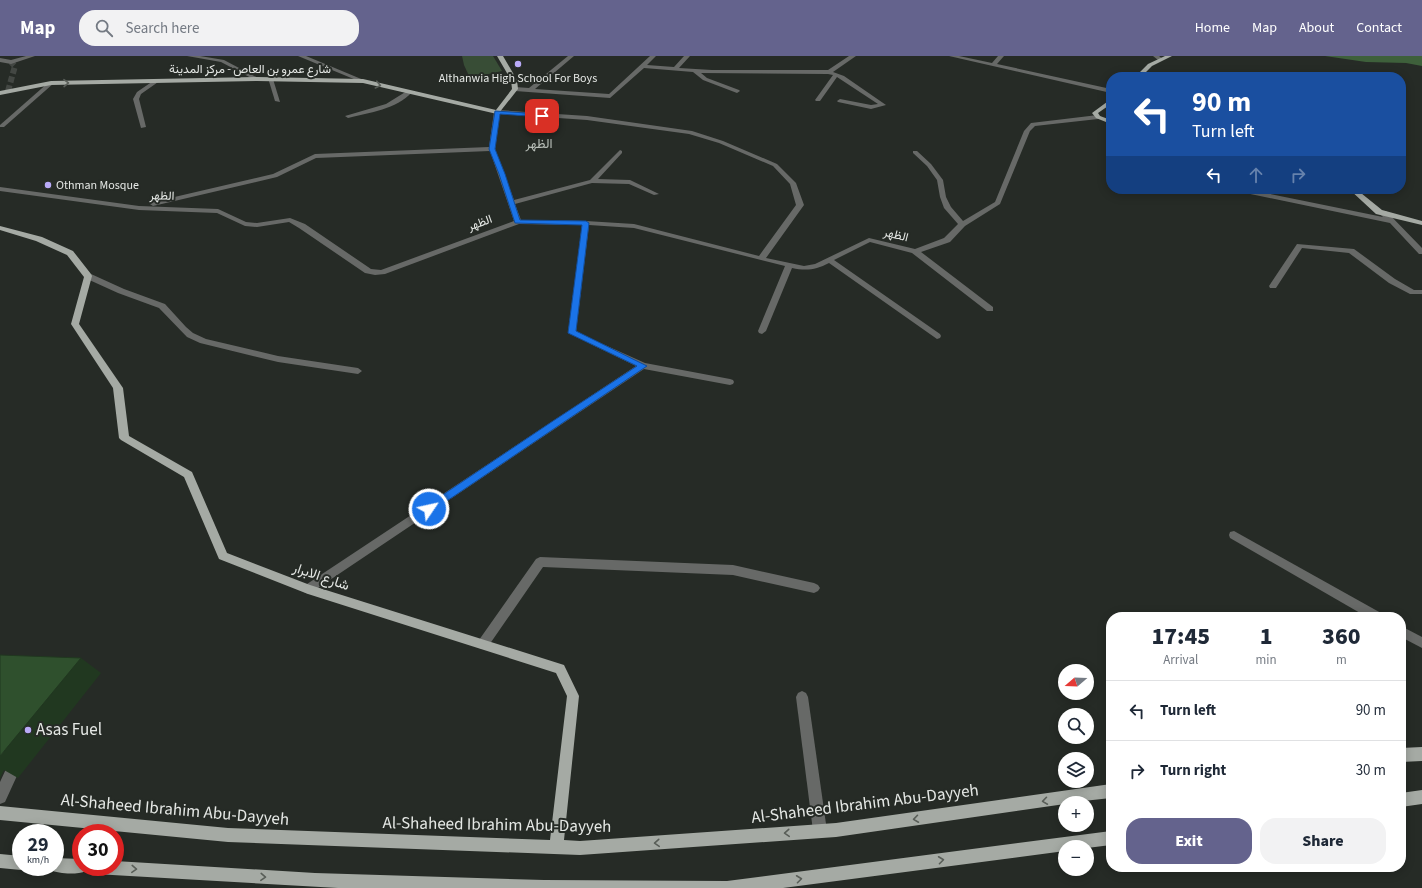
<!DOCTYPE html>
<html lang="en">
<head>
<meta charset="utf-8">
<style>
  body { margin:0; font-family:"Source Sans 3",Vazirmatn,sans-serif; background:#f2f2f3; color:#1f2937; height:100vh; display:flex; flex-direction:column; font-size:15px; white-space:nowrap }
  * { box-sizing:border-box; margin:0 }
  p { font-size:13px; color:#747a83 }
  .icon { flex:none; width:22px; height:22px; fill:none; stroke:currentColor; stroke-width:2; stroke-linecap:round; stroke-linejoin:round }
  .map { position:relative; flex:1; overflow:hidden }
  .side { position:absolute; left:1106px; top:556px; width:300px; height:260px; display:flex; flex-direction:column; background:#fff; border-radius:16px; box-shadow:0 2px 10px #0003 }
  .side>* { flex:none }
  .top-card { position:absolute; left:1106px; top:16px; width:300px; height:122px; border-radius:16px; box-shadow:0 2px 10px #0003; background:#1a4fa0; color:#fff; overflow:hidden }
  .needle { width:26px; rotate:251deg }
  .tools { position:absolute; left:1058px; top:608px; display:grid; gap:8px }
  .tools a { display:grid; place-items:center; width:36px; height:36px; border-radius:50%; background:#fff; box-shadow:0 2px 10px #0003; font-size:20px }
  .speed { position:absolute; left:12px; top:768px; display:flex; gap:8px; font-size:20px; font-weight:700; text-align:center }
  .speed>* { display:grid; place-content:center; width:52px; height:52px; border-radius:50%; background:#fff; box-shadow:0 2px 10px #0003; line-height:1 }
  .speed small { font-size:10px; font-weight:400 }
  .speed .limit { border:6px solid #d22; background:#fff; color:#111 }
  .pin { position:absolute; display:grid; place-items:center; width:34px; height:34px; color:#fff; margin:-17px; border-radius:8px; box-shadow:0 2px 6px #0006 }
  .me { position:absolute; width:44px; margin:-22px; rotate:56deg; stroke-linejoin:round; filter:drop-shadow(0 0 3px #0008) }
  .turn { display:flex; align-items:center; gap:14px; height:84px; padding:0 20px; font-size:18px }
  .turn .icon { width:52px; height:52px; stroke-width:2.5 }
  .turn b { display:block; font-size:28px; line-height:34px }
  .lanes { display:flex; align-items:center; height:38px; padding:0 20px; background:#0003; justify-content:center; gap:20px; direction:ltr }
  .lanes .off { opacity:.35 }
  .eta { display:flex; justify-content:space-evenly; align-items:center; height:68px; text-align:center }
  .eta b { font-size:24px; font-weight:800; line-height:28px }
  .button { display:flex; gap:8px; margin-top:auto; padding:8px 20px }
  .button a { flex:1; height:46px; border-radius:16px; background:#64638d; color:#fff; font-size:16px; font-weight:800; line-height:46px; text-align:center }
  .button a+a { background:#f2f2f3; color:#1f2937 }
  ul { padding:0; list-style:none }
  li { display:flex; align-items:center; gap:12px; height:60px; padding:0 20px; border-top:1px solid #e0e1e3 }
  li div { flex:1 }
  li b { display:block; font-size:15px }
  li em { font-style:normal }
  header { display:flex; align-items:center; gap:24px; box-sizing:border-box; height:56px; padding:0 20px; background:#64638d; color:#fff }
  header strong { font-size:19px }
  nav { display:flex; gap:22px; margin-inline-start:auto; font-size:14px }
  .search { width:280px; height:36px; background:#f2f2f3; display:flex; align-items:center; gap:10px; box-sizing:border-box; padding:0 14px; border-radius:16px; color:#747a83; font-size:15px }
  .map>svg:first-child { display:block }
  .green { fill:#384d36 }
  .forest { fill:#3e603b }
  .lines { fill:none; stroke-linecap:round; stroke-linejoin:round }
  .minor-tunnel { stroke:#434743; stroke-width:6; stroke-dasharray:6 3; stroke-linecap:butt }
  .minor { fill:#676967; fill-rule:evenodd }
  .major { fill:#a5aaa4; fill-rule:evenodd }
  .shaded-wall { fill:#213820 }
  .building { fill:#2f502d; stroke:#213820 }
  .oneway { stroke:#595e58 }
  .route { fill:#1a73e8; stroke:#114b97 }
  .poi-dot { fill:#b9aaf7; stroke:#262b26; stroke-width:1.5 }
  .labels { text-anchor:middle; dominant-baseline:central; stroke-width:4; stroke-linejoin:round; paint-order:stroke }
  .far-street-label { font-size:12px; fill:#e5e8e5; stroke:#262b26 }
  .far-poi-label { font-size:12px; fill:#e5e8e5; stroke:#262b26 }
  .far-quarter-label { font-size:13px; fill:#bac0ba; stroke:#262b26 }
  .street-label { font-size:14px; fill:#e5e8e5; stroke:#262b26 }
  .near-poi-label { font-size:17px; fill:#e5e8e5; stroke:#262b26; text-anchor:start }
  .near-street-label { font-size:17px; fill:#e5e8e5; stroke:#262b26 }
</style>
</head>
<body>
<header>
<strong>Map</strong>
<div class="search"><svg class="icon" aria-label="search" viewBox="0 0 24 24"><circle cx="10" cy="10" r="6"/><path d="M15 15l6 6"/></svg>Search here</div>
<nav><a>Home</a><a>Map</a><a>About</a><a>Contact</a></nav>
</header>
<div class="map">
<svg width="1422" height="832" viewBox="0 0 1422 832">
  <rect width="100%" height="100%" fill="#262b26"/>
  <!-- green -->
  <polygon class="green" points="462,0 493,0 502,15 470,22 464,9"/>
  <!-- forest -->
  <polygon class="forest" points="1325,0 1422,0 1422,10 1406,7 1366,6"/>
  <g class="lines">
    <!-- minor-tunnel -->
    <polyline class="minor-tunnel" points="8,35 15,10 11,6"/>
    <!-- minor -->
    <g class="minor">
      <polygon points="26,0 35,0 11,8 0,6 0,2 11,4"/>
      <polygon points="187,0 200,0 224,4 260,23 255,24 221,6"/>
      <polygon points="298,0 306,0 366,25 361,26"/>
      <polygon points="568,0 574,0 535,33 609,38 650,0 656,0 647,9 674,11 684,0 690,0 679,12 712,14 828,14 849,0 856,0 833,16 844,20 886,49 871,53 838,46 837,45 840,43 871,49 878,48 837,21 820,45 816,45 815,44 833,19 828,18 701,17 707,22 739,34 740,35 737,37 703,24 693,16 644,12 610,42 515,35 512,33 515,31 529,32"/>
      <polygon points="949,0 959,0 992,7 998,0 1004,0 997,8 1111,33 1111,37"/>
      <polygon points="1153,0 1159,0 1163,3 1158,4"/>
      <polygon points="268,22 273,23 280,46 275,45"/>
      <polygon points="156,23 161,24 141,38 139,43 146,71 141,72 133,43 137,36"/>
      <polygon points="49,26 54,27 4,71 0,71 0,69"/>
      <path d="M 407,35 L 412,36 C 396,54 370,56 348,62 L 345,60 L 386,48 Z"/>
      <path d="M 497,54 L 587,60 L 692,75 L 723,85 L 777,108 L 796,127 L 804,149 L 766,202 L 804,210 L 815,208 L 869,182 L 915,193 L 944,182 L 958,168 L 944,152 L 940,141 L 937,124 L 927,110 L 913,97 L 913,95 L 917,95 L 931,108 L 943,124 L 946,141 L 951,151 L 963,165 L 995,146 L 1024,75 L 1031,67 L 1098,59 L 1101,61 L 1098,63 L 1035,70 L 1030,75 L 1000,148 L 965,170 L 950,186 L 921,196 L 993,251 L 993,255 L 987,255 L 912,197 L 870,186 L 834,204 L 940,278 L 941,280 L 940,282 L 937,283 L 829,207 C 816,214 806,215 792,212 L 766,275 L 762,278 L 759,277 L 758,275 L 785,210 L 634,172 L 589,169 L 576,276 L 645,307 L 730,323 L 733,324 L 734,326 L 733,328 L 730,329 L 644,313 L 312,536 L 308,538 L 304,536 L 302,533 L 304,530 L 636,310 L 568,277 L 582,169 L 519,168 L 385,218 L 375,219 L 365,217 L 299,172 L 289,166 L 257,171 L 245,170 L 217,157 L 139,154 L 0,135 L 0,131 L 139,150 L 218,153 L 246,166 L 257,167 L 290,162 L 305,168 L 371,213 L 381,214 L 514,165 L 490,95 L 316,102 L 277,121 L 153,150 L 150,148 L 153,146 L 273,118 L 315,98 L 489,91 L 494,56 ZM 500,58 L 587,64 L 689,78 L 719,87 L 773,110 L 790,128 L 796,149 L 759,200 L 634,168 L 586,165 L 521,164 L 515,148 L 592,127 L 629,128 L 654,139 L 659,138 L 630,124 L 598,123 L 622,97 L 622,95 L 620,94 L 590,124 L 514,144 L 495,93 Z"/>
      <polygon points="1233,133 1246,133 1383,161 1379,157 1380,155 1386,155 1422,192 1422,198 1419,198 1390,167 1236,135"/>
      <polygon points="1297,188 1354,193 1395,223 1414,234 1422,234 1422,238 1410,238 1389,227 1349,197 1302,192 1276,232 1270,232 1269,230"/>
      <polygon points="85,218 91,218 124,233 165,248 186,271 193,277 206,283 278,300 358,312 362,315 358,318 278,306 200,287 187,281 159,252 118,237 85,222"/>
      <polygon points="1234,475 1381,557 1383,561 1367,561 1230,482 1229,479 1230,476"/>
      <polygon points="540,501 733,509 814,527 818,529 820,532 818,535 814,537 733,519 543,511 487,592 483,593 479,592 477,588 479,584 536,503"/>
      <polygon points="1401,570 1422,581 1422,592 1401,581"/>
      <polygon points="802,635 806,637 808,641 827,775 825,780 820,782 815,780 813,775 796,641 798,637"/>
      <path d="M 0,690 C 8,694 17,703 21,711 L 5,746 L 0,748 L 0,726 L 6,713 L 0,706 Z"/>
    </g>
    <!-- major -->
    <g class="major">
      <polygon points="497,0 503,0 517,24 518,33 499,57 497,58 363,27 257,25 51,29 0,39 0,35 51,25 257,21 363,23 496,54 512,33 511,24"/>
      <polygon points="1165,0 1172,0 1152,10 1141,21 1135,21 1148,8"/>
      <polygon points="1111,43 1111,48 1098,57 1100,60 1111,64 1111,68 1096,62 1092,57"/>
      <polygon points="1349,133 1356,133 1382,154 1422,165 1422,169 1376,158"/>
      <polygon points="0,170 42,181 73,195 91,218 92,220 79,268 123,332 129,380 192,416 227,497 310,529 564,609 579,640 564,784 580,785 836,767 1111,728 1111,742 1065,747 1065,748 836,781 580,799 228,786 0,764 0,750 228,772 550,784 567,640 556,617 308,538 219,503 184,421 121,384 119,382 113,332 71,268 84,221 67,199 36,185 0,174"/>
      <polygon points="1422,691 1422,705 1401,706 1401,692"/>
      <polygon points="1422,734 1422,748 1401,751 1401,737"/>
      <path d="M 1111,775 L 1111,789 L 1087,792 L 1065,791 L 1065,795 L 783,832 L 338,832 L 95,818 L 90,816 L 88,811 L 86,815 C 77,819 59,818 50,814 L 49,811 L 55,811 L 55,802 L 81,803 L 81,811 L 115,811 L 115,805 L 315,817 L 544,824 L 727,825 Z"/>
      <polygon points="0,798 21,800 21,811 26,812 21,814 0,812"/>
    </g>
  </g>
  <!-- shaded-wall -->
  <polygon class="shaded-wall" points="81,602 101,617 18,722 4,714 0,722 0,700"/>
  <!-- building -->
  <polygon class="building" points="0,599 81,602 0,700"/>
  <!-- one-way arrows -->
  <defs><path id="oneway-chevron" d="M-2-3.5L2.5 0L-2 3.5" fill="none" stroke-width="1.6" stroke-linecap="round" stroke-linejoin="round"/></defs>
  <g class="oneway">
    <use href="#oneway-chevron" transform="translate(66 27) rotate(-1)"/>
    <use href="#oneway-chevron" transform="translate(378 29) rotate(13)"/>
    <use href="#oneway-chevron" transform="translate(1045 745) rotate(172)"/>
    <use href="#oneway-chevron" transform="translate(916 763) rotate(172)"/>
    <use href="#oneway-chevron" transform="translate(787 777) rotate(176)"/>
    <use href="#oneway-chevron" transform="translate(657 787) rotate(176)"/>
    <use href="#oneway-chevron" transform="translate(941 804) rotate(-7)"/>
    <use href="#oneway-chevron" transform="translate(134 813) rotate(3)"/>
    <use href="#oneway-chevron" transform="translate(263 821) rotate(3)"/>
    <use href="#oneway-chevron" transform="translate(799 823) rotate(-7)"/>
  </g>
  <!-- route -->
  <polygon class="route" points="495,55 542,58 545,60 542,61 500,58 495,93 505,118 520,164 586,165 589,167 576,275 647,310 429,457 426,455 424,453 426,450 553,365 637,310 568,277 582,169 515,167 499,118 489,93"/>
  <!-- markers -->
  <g class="poi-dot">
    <circle cx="518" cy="8" r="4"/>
    <circle cx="48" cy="129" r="4"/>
    <circle cx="28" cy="674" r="4"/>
  </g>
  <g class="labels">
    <!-- far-street labels -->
    <g class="far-street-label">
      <text x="250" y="13">شارع عمرو بن العاص - مركز المدينة</text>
      <text transform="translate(162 140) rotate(2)">الظهر</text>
      <text transform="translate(480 167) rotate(-20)">الظهر</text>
      <text transform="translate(896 179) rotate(14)">الظهر</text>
    </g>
    <!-- far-poi labels -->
    <g class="far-poi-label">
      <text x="518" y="22">Althanwia High School For Boys</text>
      <text x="56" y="129" text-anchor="start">Othman Mosque</text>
    </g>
    <!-- far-quarter labels -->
    <g class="far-quarter-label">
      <text x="539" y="88">الظهر</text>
    </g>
    <!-- street labels -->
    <g class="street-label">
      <text transform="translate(321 521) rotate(19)">شارع الابرار</text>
    </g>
    <!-- near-poi labels -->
    <g class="near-poi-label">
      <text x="36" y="674">Asas Fuel</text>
    </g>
    <!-- near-street labels -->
    <g class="near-street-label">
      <text transform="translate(865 748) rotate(-7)">Al-Shaheed Ibrahim Abu-Dayyeh</text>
      <text transform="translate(175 754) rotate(5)">Al-Shaheed Ibrahim Abu-Dayyeh</text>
      <text transform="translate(497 769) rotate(1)">Al-Shaheed Ibrahim Abu-Dayyeh</text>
    </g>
  </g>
</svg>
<div class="tools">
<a><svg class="needle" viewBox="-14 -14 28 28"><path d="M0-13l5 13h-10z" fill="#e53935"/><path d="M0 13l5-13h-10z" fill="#747a83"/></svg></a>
<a><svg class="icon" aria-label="search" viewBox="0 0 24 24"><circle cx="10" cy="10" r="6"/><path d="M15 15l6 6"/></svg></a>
<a><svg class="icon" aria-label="layers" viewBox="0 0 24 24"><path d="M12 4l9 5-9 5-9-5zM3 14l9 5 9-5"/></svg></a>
<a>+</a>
<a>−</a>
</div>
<div class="speed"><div>29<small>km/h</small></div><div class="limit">30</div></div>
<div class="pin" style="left:542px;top:60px;background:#d93025"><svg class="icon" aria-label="arrive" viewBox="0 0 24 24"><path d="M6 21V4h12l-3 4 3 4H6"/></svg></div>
<svg class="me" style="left:429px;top:453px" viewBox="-20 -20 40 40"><circle r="17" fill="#1a73e8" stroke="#fff" stroke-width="3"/><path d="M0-11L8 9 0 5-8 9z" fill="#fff"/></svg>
<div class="top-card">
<div class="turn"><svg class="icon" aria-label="left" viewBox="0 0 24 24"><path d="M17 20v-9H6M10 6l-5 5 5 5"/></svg><div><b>90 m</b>Turn left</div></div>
<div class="lanes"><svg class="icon" aria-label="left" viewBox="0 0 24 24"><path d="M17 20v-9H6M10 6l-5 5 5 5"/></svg><svg class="icon off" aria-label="ahead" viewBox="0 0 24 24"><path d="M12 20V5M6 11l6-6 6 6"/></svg><svg class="icon off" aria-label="right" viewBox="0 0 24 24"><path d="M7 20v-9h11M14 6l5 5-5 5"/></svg></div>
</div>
<section class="side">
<div class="eta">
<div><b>17:45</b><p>Arrival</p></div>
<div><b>1</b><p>min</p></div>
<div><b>360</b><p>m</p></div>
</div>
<ul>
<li><svg class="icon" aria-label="left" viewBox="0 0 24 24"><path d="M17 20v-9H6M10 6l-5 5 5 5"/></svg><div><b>Turn left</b></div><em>90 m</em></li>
<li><svg class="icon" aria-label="right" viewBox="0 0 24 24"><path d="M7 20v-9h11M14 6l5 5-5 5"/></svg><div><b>Turn right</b></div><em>30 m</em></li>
</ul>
<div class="button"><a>Exit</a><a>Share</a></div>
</section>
</div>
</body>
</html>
